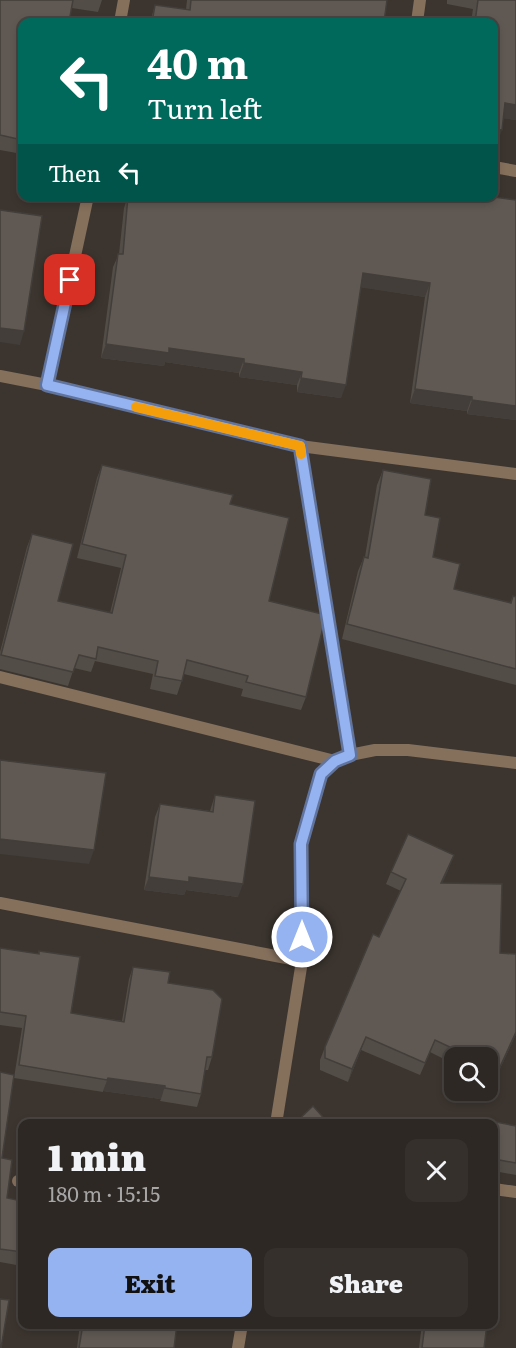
<!DOCTYPE html>
<html lang="en">
<head>
<meta charset="utf-8">
<style>
  body { margin:0; font-family:Literata,serif; background:#35302b; color:#f1f3f6; height:100vh; display:flex; flex-direction:column; font-size:22px; white-space:nowrap }
  * { box-sizing:border-box; margin:0 }
  p { font-size:20px; color:#a7a6a6 }
  .icon { flex:none; width:33px; height:33px; fill:none; stroke:currentColor; stroke-width:2; stroke-linecap:round; stroke-linejoin:round }
  .map { position:relative; flex:1; overflow:hidden }
  .side { position:absolute; left:18px; top:1119px; width:480px; height:210px; display:flex; flex-direction:column; background:#2d2823; border-radius:12px; box-shadow:0 3px 9px #0003,0 0 0 2px #484441 }
  .side>* { flex:none }
  .hud { position:absolute; left:18px; top:18px; width:480px; height:183px; border-radius:12px; box-shadow:0 3px 9px #0003,0 0 0 2px #484441; background:#00695c; color:#fff; overflow:hidden }
  .controls { position:absolute; left:444px; top:1047px; display:grid; gap:12px }
  .controls a { display:grid; place-items:center; width:54px; height:54px; border-radius:12px; background:#2d2823; box-shadow:0 3px 9px #0003,0 0 0 2px #484441; font-size:30px }
  .pin { position:absolute; display:grid; place-items:center; width:51px; height:51px; color:#fff; margin:-26px; border-radius:12px; box-shadow:0 3px 9px #0006 }
  .me { position:absolute; width:66px; margin:-33px; rotate:0deg; stroke-linejoin:round; filter:drop-shadow(0 0 4px #0008) }
  .turn { display:flex; align-items:center; gap:21px; height:126px; padding:0 30px; font-size:27px }
  .turn .icon { width:78px; height:78px; stroke-width:2.5 }
  .turn b { display:block; font-size:42px; line-height:51px }
  .then { display:flex; align-items:center; height:57px; padding:0 30px; background:#0003; gap:12px; font-size:22px }
  .round { display:grid; place-items:center; flex:none; width:63px; height:63px; border-radius:12px; background:#35302b }
  .head { display:flex; align-items:center; justify-content:space-between; height:102px; padding:0 30px }
  h1 { font-size:36px; font-weight:800; line-height:45px }
  .primary-button { display:flex; gap:12px; margin-top:auto; padding:12px 30px }
  .primary-button a { flex:1; height:69px; border-radius:12px; background:#95b2f1; color:#111; font-size:24px; font-weight:800; line-height:69px; text-align:center }
  .primary-button a+a { background:#35302b; color:#f1f3f6 }
  .map>svg:first-child { display:block }
  .lines { fill:none; stroke-linecap:round; stroke-linejoin:round }
  .minor { stroke:#85705c; stroke-width:12 }
  .tertiary { stroke:#85705c; stroke-width:12 }
  .wall { fill:#534d47 }
  .shaded-wall { fill:#433e3a }
  .building { fill:#605953; stroke:#433e3a; stroke-width:1.5 }
  .route-casing { stroke:#61749d; stroke-width:15 }
  .route { stroke:#95b2f1; stroke-width:10 }
  .slow { stroke:#f59e0b; stroke-width:10 }
</style>
</head>
<body>
<div class="map">
<svg width="516" height="1348" viewBox="0 0 516 1348">
  <rect width="100%" height="100%" fill="#3c352f"/>
  <g class="lines">
    <!-- minor -->
    <g class="minor">
      <polyline points="120,22 124,0"/>
      <polyline points="417,22 420,0"/>
      <polyline points="494,167 516,171"/>
      <polyline points="0,376 47,385 300,446 516,474"/>
      <polyline points="47,385 88,196"/>
      <polyline points="300,446 350,755"/>
      <polyline points="0,677 335,761"/>
      <polyline points="0,903 302,961"/>
      <polyline points="18,1181 22,1181"/>
      <polyline points="494,1189 516,1192"/>
    </g>
    <!-- tertiary -->
    <g class="tertiary">
      <polyline points="276,1124 302,961 301,844 321,774 335,761 350,755 375,750 408,750 516,763"/>
      <polyline points="238,1348 242,1324"/>
    </g>
  </g>
  <!-- wall -->
  <g class="wall">
    <polygon points="0,0 102,0 98,12 72,8 22,22 22,154 0,150"/>
    <polygon points="187,0 387,0 384,22 150,22 155,5 186,9"/>
    <polygon points="447,0 516,0 516,120 503,118 497,144 494,144 494,22 471,22 473,9 447,4"/>
    <polygon points="128,196 487,196 516,200 516,420 467,414 467,411 410,403 425,297 361,287 341,398 297,392 297,385 239,377 239,373 165,362 164,366 101,358 113,267 119,254 124,208"/>
    <polygon points="102,465 230,504 306,697 301,710 241,696 243,689 184,674 177,695 150,689 153,674 95,661 91,672 74,668 68,686 0,669 0,652 27,547 32,534 58,601 110,613 121,568 77,558 97,478"/>
    <polygon points="383,470 425,515 433,557 454,589 510,603 513,596 516,597 516,685 342,639 358,571 364,557 365,557 377,485"/>
    <polygon points="215,795 238,897 186,890 184,895 144,890 155,817 160,804 210,811"/>
    <polygon points="449,868 442,883 500,953 516,954 516,1034 494,1082 488,1079 488,1058 454,1058 454,1064 430,1052 420,1075 361,1050 348,1082 320,1070 320,1060 325,1047 401,891 386,884 391,872"/>
    <polygon points="0,948 38,954 39,951 71,1013 122,1021 129,979 133,967 168,983 212,1057 208,1070 205,1070 201,1094 197,1107 160,1101 161,1099 103,1091 103,1092 14,1078 22,1028 0,1025"/>
    <polygon points="0,1072 2,1158 7,1198 22,1201 22,1266 0,1262"/>
    <polygon points="475,1118 516,1126 516,1175 494,1171 494,1124 473,1124"/>
    <polygon points="80,1324 177,1324 174,1348 77,1348"/>
    <polygon points="422,1324 487,1324 484,1348 419,1348"/>
  </g>
  <!-- shaded-wall -->
  <g class="shaded-wall">
    <polygon points="505,103 516,105 516,120 499,118"/>
    <polygon points="494,129 502,130 497,144 494,144"/>
    <polygon points="363,273 430,283 425,297 358,287"/>
    <polygon points="0,328 24,331 20,345 0,342"/>
    <polygon points="106,344 169,348 244,359 239,373 165,362 164,366 101,358"/>
    <polygon points="244,363 302,372 297,385 239,377"/>
    <polygon points="301,378 346,385 341,398 297,392"/>
    <polygon points="415,389 472,397 467,411 410,403"/>
    <polygon points="472,400 516,406 516,420 467,414"/>
    <polygon points="0,839 94,850 89,864 0,854"/>
    <polygon points="454,855 449,868 437,896 441,883"/>
    <polygon points="149,877 189,877 243,884 238,897 186,890 184,895 144,890"/>
    <polygon points="516,1032 516,1034 494,1082 499,1069"/>
    <polygon points="366,1037 361,1050 348,1082 352,1069"/>
    <polygon points="108,1078 165,1086 161,1099 103,1091"/>
  </g>
  <!-- building -->
  <g class="building">
    <polygon points="0,0 73,0 69,22 22,22 22,140 0,135"/>
    <polygon points="191,0 387,0 384,22 152,22 155,5 190,10"/>
    <polygon points="478,0 516,0 516,105 505,103 502,130 494,129 494,22 475,22"/>
    <polygon points="128,196 487,196 516,200 516,406 472,400 472,397 415,389 430,283 363,273 346,385 301,378 302,372 244,363 244,359 169,348 169,353 106,344 118,254 123,254"/>
    <polygon points="0,210 42,216 24,331 0,328"/>
    <polygon points="102,465 233,495 230,504 289,518 269,601 326,615 306,697 246,682 248,676 187,660 182,681 155,676 158,661 98,647 96,659 79,655 73,672 1,655 32,534 73,544 58,601 112,613 126,555 82,544"/>
    <polygon points="383,470 431,479 425,515 440,518 433,557 460,564 454,589 511,603 513,596 516,597 516,669 347,624 364,557 368,558"/>
    <polygon points="0,760 106,773 94,850 0,839"/>
    <polygon points="215,795 255,801 243,884 189,877 189,882 149,877 160,804 213,812"/>
    <polygon points="408,834 454,855 441,883 502,884 500,953 516,954 516,1032 499,1069 488,1064 488,1058 473,1058 435,1040 425,1063 366,1037 352,1069 325,1058 325,1047 373,934 379,937 406,879 391,872"/>
    <polygon points="0,948 39,954 39,951 80,957 71,1013 124,1022 133,967 170,972 168,983 213,990 222,999 212,1057 207,1057 201,1094 165,1088 165,1086 108,1078 107,1080 19,1065 26,1016 0,1012"/>
    <polygon points="0,1072 14,1075 2,1158 12,1160 7,1198 22,1201 22,1252 0,1249"/>
    <polygon points="313,1106 329,1124 294,1124"/>
    <polygon points="475,1118 516,1126 516,1163 494,1159 494,1124 474,1124"/>
    <polygon points="494,1216 499,1216 494,1277"/>
    <polygon points="0,1299 9,1300 1,1348 0,1348"/>
    <polygon points="83,1324 177,1324 174,1348 79,1348"/>
    <polygon points="425,1324 487,1324 484,1348 422,1348"/>
  </g>
  <g class="lines">
    <!-- route casing -->
    <g class="route-casing">
      <polyline id="route" points="70,280 47,385 300,446 350,755 335,761 321,774 301,844 302,937"/>
    </g>
    <!-- route -->
    <use href="#route" class="route"/>
    <!-- slow -->
    <polyline class="slow" points="136,407 300,446 301,454"/>
  </g>
</svg>
<div class="controls">
<a><svg class="icon" aria-label="search" viewBox="0 0 24 24"><circle cx="10" cy="10" r="6"/><path d="M15 15l6 6"/></svg></a>
</div>
<div class="pin" style="left:70px;top:280px;background:#d93025"><svg class="icon" aria-label="arrive" viewBox="0 0 24 24"><path d="M6 21V4h12l-3 4 3 4H6"/></svg></div>
<svg class="me" style="left:302px;top:937px" viewBox="-20 -20 40 40"><circle r="17" fill="#95b2f1" stroke="#fff" stroke-width="3"/><path d="M0-11L8 9 0 5-8 9z" fill="#fff"/></svg>
<div class="hud">
<div class="turn"><svg class="icon" aria-label="left" viewBox="0 0 24 24"><path d="M17 20v-9H6M10 6l-5 5 5 5"/></svg><div><b>40 m</b>Turn left</div></div>
<div class="then">Then<svg class="icon" aria-label="left" viewBox="0 0 24 24"><path d="M17 20v-9H6M10 6l-5 5 5 5"/></svg></div>
</div>
<section class="side">
<div class="head"><div><h1>1 min</h1><p>180 m · 15:15</p></div><a class="round"><svg class="icon" aria-label="close" viewBox="0 0 24 24"><path d="M6 6l12 12M18 6L6 18"/></svg></a></div>
<div class="primary-button"><a>Exit</a><a>Share</a></div>
</section>
</div>
</body>
</html>
